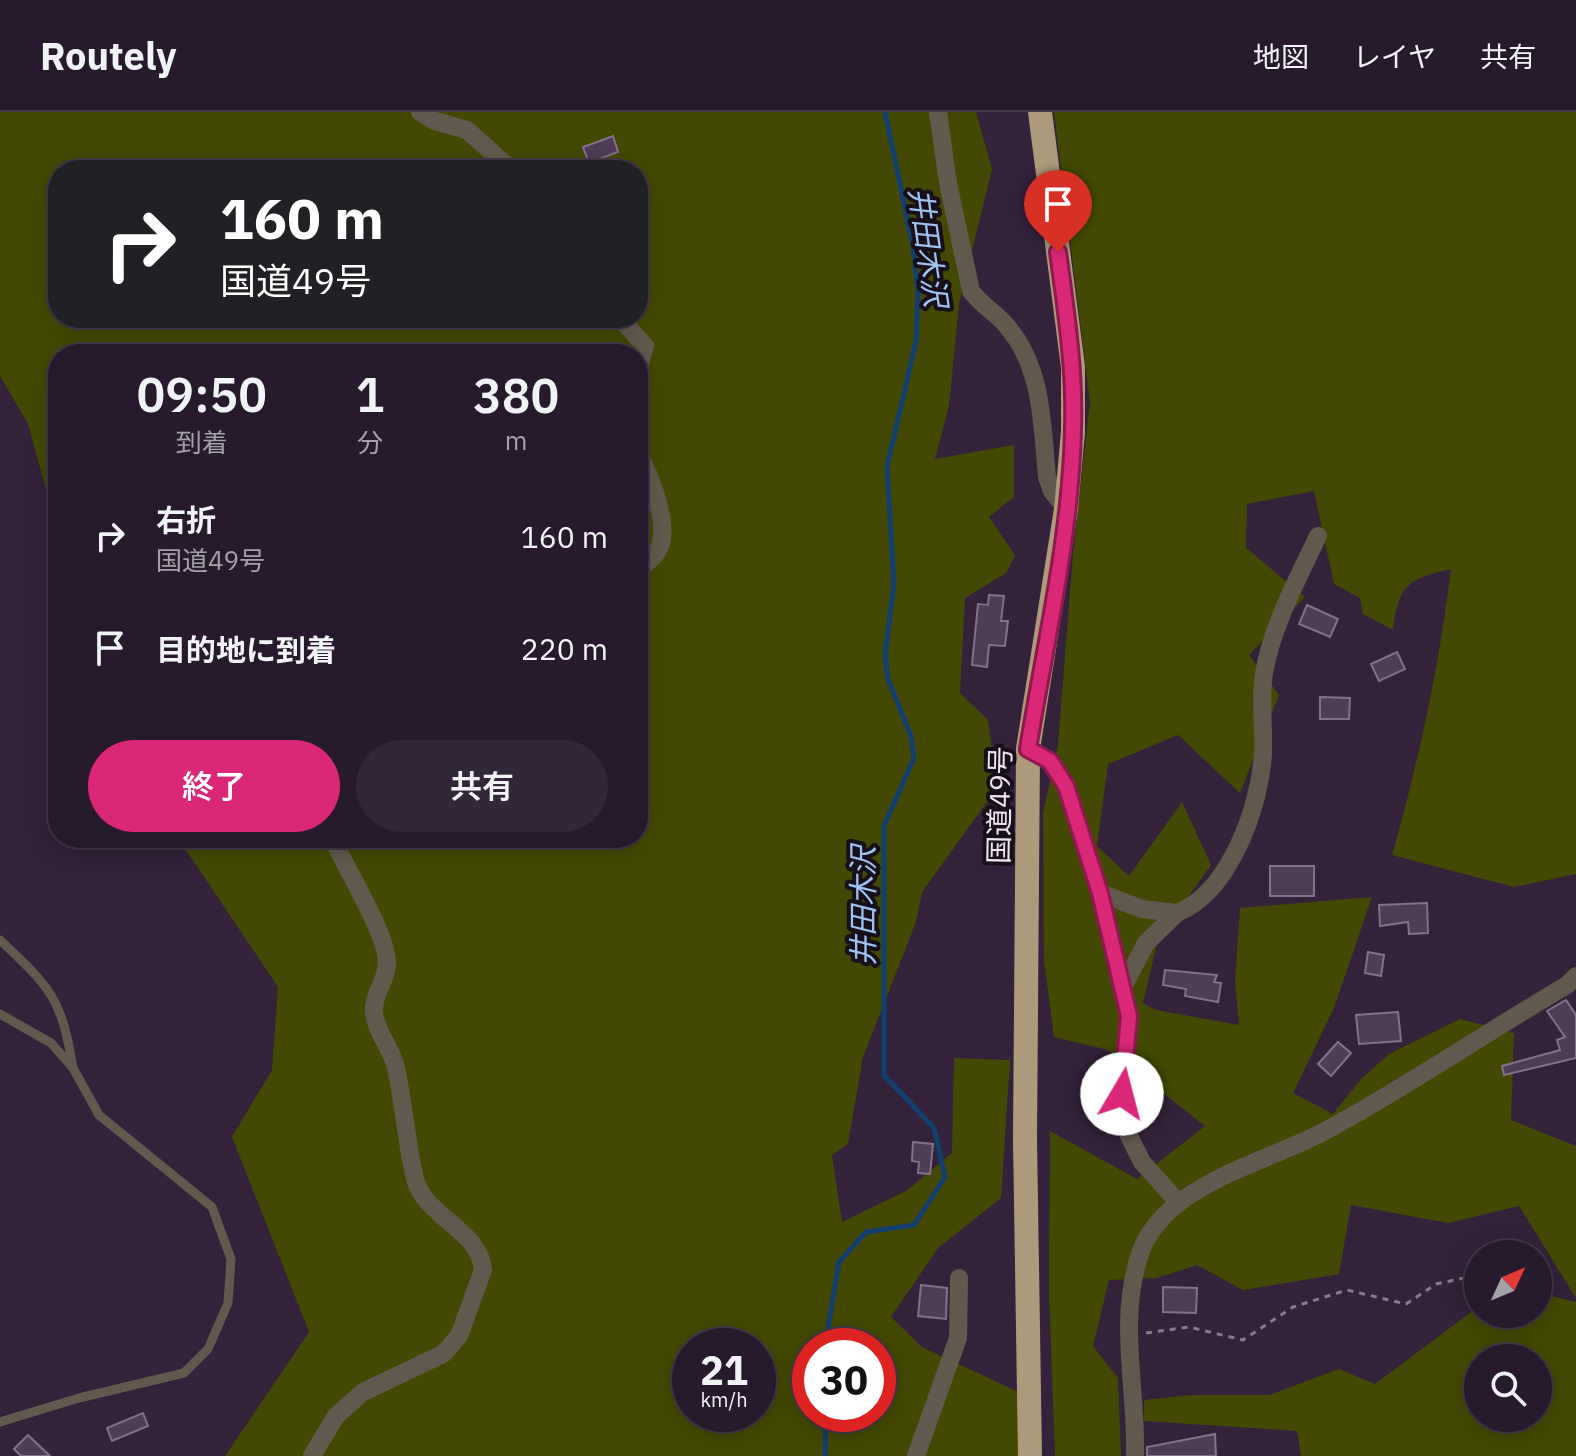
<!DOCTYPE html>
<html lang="ja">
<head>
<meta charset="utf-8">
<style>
  body { margin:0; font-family:"IBM Plex Sans","Noto Sans JP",sans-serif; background:#322738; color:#f1f3f6; height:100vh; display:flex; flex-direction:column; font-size:30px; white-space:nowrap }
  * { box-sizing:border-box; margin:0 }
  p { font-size:26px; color:#a4a1a9 }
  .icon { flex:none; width:44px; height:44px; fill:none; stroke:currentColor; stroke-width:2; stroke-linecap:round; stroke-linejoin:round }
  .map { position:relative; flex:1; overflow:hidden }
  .details { position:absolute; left:48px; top:232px; width:600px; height:504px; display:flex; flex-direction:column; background:#261a2c; border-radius:32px; box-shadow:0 4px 20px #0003,0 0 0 2px #423848 }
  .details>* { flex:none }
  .banner { position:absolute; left:48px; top:48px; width:600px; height:168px; border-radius:32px; box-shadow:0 4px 20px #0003,0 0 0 2px #423848; background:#202124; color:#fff; overflow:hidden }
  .needle { width:52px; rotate:46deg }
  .tools { position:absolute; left:1464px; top:1128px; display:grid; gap:16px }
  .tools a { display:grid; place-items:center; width:88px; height:88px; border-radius:50%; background:#261a2c; box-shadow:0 4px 20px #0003,0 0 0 2px #423848; font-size:40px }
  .speed { position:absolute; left:672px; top:1216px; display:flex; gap:16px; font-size:40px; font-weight:700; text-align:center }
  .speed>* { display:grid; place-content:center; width:104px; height:104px; border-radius:50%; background:#261a2c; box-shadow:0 4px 20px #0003,0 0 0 2px #423848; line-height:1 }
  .speed small { font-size:20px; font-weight:400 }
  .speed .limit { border:12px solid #d22; background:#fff; color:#111 }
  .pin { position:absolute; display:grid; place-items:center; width:68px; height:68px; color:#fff; margin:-82px -34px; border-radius:50% 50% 50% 0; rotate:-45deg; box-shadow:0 0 8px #0007 }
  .pin .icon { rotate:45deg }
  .me { position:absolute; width:88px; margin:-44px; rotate:8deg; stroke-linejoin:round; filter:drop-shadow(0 0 6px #0008) }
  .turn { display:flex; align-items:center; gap:28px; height:168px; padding:0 40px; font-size:36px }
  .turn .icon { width:104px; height:104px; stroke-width:2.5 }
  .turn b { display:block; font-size:56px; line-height:68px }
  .eta { display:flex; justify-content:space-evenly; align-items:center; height:136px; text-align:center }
  .eta b { font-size:48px; font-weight:600; line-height:56px }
  .cta { display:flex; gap:16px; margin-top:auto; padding:16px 40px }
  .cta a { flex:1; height:92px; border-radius:48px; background:#db2777; color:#fff; font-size:32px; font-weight:600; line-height:92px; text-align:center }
  .cta a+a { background:#322738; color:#f1f3f6 }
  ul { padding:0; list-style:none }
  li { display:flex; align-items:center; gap:24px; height:112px; padding:0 40px }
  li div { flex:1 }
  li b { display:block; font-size:30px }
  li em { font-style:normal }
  header { display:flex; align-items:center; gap:48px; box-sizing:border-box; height:112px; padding:0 40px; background:#261a2c; border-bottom:2px solid #423848 }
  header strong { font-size:38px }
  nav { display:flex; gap:44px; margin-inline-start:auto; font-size:28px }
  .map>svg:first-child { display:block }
  .green { fill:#434902; fill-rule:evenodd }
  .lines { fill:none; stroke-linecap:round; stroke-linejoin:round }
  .stream { stroke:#133e70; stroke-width:5 }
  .building { fill:#4f3c55; stroke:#85708c; stroke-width:2 }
  .path { stroke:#887a8f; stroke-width:3; stroke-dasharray:6 6; stroke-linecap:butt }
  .lane { stroke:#61594d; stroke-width:9 }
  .street { stroke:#61594d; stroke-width:18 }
  .highway { stroke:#ac9a7b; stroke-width:24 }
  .route-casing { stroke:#8e194d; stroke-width:20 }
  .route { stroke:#db2777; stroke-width:14 }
  .labels { text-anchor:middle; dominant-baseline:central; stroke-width:8; stroke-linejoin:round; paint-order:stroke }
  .street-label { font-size:28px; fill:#efe4f4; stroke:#170f1a }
  .water-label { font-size:30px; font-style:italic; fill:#9ec3f1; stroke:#170f1a }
</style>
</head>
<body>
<header>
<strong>Routely</strong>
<nav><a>地図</a><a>レイヤ</a><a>共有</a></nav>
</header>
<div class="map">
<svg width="1576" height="1344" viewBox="0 0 1576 1344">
  <rect width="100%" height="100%" fill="#33223a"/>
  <!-- green -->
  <g class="green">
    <path d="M 0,0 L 976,0 L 992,57 L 959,192 L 949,293 L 935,347 L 1014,333 L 1014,385 L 989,405 L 1015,443 L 1006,461 L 965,486 L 960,581 L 988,608 L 997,676 L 922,780 L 916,810 L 863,945 L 848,1032 L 832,1043 L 842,1110 L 906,1079 L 952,1041 L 954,946 L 1010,948 L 1001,1086 L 938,1136 L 891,1205 L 922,1235 L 1023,1282 L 1024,1344 L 225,1344 L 309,1220 L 232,1025 L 272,958 L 278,875 L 178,726 L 638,726 L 638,242 L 58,242 L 58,421 L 28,312 L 0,264 ZM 58,58 L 638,58 L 638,206 L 58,206 ZM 690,1234 L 758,1234 L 758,1302 L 690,1302 ZM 810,1234 L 878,1234 L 878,1302 L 810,1302 Z"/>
    <path d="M 1054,0 L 1576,0 L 1576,762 L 1514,775 L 1392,743 C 1419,648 1439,555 1451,457 C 1407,467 1399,473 1393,518 L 1363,502 L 1360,486 L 1334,472 L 1314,379 L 1247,392 L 1246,436 L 1305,485 L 1249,543 L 1279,583 L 1240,681 L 1178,623 L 1108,652 L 1097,734 L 1129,764 L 1182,690 L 1211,753 L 1158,827 L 1143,891 L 1156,898 L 1239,913 L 1235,870 L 1240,796 L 1372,785 L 1334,896 L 1293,981 L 1333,1002 L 1360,968 L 1389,942 L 1460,907 L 1514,921 L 1511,1008 L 1576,1034 L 1576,1186 L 1519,1094 L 1448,1111 L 1351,1093 L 1339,1162 L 1243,1178 L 1197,1153 L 1157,1166 L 1109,1168 L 1093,1234 L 1118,1266 L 1121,1344 L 1055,1344 L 1049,1182 L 1050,1019 L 1137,1067 L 1205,1014 L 1108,938 L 1054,925 L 1044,848 L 1043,701 L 1058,632 L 1073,442 L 1090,290 Z"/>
    <path d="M 1538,1181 L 1576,1190 L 1576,1344 L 1301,1344 L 1297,1319 L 1144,1309 L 1144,1288 L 1191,1283 L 1269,1283 L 1339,1257 L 1375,1272 L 1478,1195 L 1478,1202 L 1538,1202 ZM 1478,1246 L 1538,1246 L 1538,1306 L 1478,1306 Z"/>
  </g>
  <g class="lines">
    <!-- stream -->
    <g class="stream">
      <polyline points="825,1234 839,1150 866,1120 914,1113 945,1065 934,1016 884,963 884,714 914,646 911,624 888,567 885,542 894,472 887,355 916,229 918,181 913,135 885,0"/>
      <polyline points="825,1344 826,1302"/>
    </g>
  </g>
  <!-- building -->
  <g class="building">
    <polygon points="613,24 618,40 589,51 583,35"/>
    <polygon points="989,483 1004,484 1001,509 1008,509 1005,534 989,533 987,555 972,553 978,492 988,493"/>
    <polygon points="1307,493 1338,507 1330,525 1299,512"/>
    <polygon points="1397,540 1405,557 1379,569 1371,552"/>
    <polygon points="1320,585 1350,586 1349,607 1320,607"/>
    <rect x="1270" y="754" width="44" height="30"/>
    <polygon points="1427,791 1428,821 1409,822 1408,810 1380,814 1379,793"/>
    <polygon points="1368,840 1384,843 1381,864 1365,861"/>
    <polygon points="1165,858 1217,863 1214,870 1221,871 1218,890 1185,884 1186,877 1163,873"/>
    <polygon points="1566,888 1576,903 1576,946 1504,963 1502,954 1560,938 1557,928 1565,925 1547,899"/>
    <polygon points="1398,900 1401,929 1359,932 1356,903"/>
    <polygon points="1338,930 1351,941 1331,964 1318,952"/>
    <polygon points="1083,967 1107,969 1106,983 1082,981"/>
    <polygon points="913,1030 933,1032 930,1062 918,1061 919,1050 912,1049"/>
    <polygon points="921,1173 947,1176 946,1207 918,1204"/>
    <polygon points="1163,1175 1197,1176 1196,1201 1163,1200"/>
    <polygon points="143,1301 148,1314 112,1329 107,1316"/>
    <polygon points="1215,1322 1216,1344 1147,1344 1147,1335"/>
    <polygon points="28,1323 50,1344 21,1344 14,1337"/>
  </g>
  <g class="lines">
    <!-- path -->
    <polyline class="path" points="1146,1221 1189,1215 1243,1228 1293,1195 1347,1178 1406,1192 1436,1172 1478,1163"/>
    <!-- lane -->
    <g class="lane">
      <path d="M 0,828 C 51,876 61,885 73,956"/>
      <polyline points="0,902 51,931 73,956 99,1003 212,1095 231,1147 228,1191 208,1237 184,1261 79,1286 0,1310"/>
    </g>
    <!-- street -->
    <g class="street">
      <polyline points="420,0 435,9 467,18 512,58"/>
      <path d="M 938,0 L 948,71 L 971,179 C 981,193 995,200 1006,213 C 1043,255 1042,313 1047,365 L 1052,379 L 1066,397"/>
      <polyline points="620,206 645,234 638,258"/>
      <path d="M 638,342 C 650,361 669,412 660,434 C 657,443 646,452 638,457"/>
      <polyline points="1028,637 1050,649 1066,674 1100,781 1129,904 1122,982 1129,1024 1142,1050 1179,1091"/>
      <polyline points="1100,781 1142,797 1177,801 1146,831 1122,877"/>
      <path d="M 1177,801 C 1230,780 1260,694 1263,641 C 1264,614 1260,587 1264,561 C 1272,514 1298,466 1318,424"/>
      <path d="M 312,1344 L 336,1304 L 363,1280 L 443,1242 L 459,1224 L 483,1158 C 480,1118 425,1105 415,1067 C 406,1029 404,990 395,952 C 390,935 376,919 374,901 C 372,883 388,867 387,849 C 385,819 346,756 332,726"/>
      <polyline points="916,1344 958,1226 959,1166"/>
      <path d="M 1135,1344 C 1137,1278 1118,1211 1139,1145 C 1145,1124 1160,1106 1177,1092 C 1223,1057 1279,1044 1329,1017 C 1411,972 1487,920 1567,873 L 1576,864"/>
    </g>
    <!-- highway -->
    <polyline class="highway" points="1030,1344 1025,1027 1028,637 1066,397 1073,320 1073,255 1040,0"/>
  </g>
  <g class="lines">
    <!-- route casing -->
    <g class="route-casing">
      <path id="route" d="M 1058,140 C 1066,199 1075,257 1073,316 C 1071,423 1045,532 1028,637 L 1050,649 L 1066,674 L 1100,781 L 1129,904 L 1122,982"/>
    </g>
    <!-- route -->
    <use href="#route" class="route"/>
  </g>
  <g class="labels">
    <!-- street labels -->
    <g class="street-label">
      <text transform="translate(999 693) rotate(-89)">国道49号</text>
    </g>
    <!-- water labels -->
    <g class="water-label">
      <text transform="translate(929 135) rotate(82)">井田木沢</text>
      <text transform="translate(862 794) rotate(-90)">井田木沢</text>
    </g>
  </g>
</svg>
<div class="tools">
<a><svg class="needle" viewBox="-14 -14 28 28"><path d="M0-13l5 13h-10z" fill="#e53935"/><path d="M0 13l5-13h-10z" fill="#a4a1a9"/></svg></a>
<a><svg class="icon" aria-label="search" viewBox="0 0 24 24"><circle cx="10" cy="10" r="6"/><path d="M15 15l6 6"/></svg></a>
</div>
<div class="speed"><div>21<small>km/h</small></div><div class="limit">30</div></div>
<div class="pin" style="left:1058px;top:140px;background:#d93025"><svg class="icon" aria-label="arrive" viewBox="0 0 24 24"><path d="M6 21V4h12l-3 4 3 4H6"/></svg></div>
<svg class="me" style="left:1122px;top:982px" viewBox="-20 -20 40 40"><circle r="19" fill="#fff"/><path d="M0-13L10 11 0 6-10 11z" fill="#db2777"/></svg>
<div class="banner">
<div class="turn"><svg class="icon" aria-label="right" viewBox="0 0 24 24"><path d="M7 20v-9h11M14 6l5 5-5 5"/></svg><div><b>160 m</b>国道49号</div></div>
</div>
<section class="details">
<div class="eta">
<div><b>09:50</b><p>到着</p></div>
<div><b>1</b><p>分</p></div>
<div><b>380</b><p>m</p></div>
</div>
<ul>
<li><svg class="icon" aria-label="right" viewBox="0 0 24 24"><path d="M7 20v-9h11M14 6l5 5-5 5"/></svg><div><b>右折</b><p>国道49号</p></div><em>160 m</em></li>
<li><svg class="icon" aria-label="arrive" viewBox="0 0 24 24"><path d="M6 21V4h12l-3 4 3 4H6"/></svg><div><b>目的地に到着</b></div><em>220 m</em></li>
</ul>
<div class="cta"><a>終了</a><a>共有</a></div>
</section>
</div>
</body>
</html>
